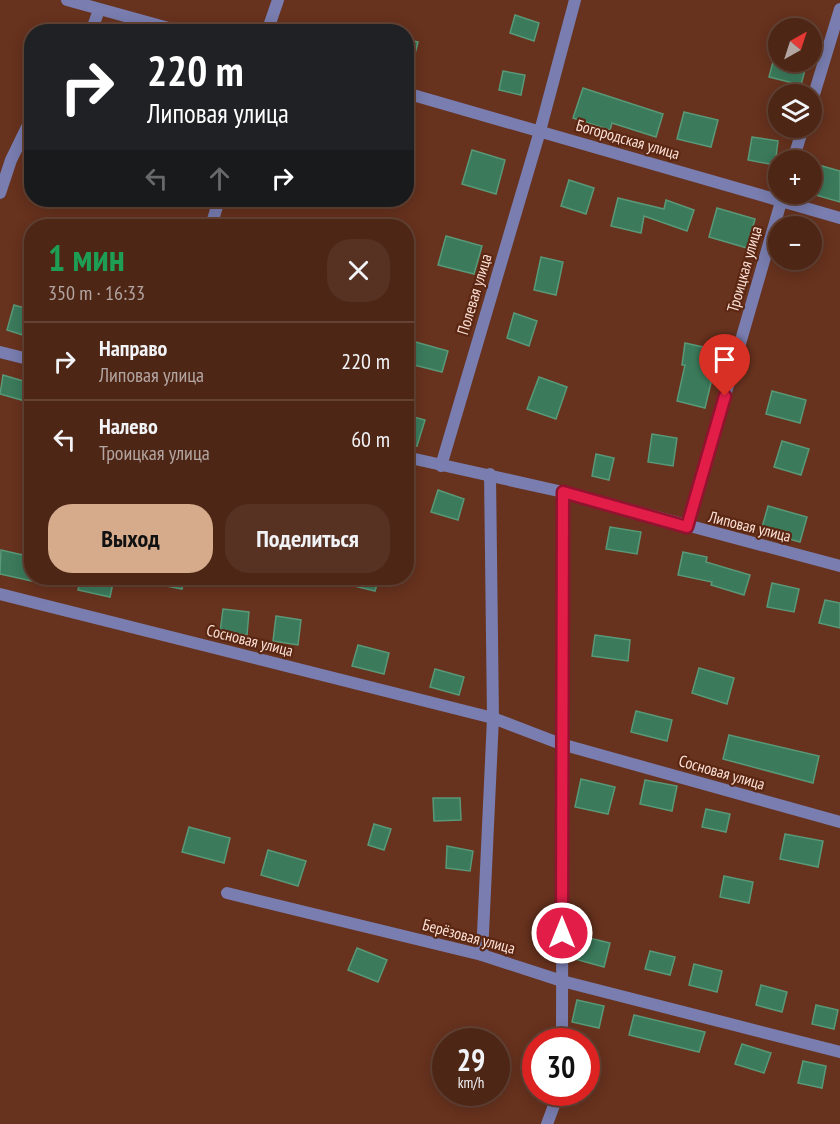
<!DOCTYPE html>
<html lang="ru">
<head>
<meta charset="utf-8">
<style>
  body { margin:0; font-family:"PT Sans Narrow",sans-serif; background:#573223; color:#f1f3f6; height:100vh; display:flex; flex-direction:column; font-size:22px; white-space:nowrap }
  * { box-sizing:border-box; margin:0 }
  p { font-size:20px; color:#b3a5a1 }
  .icon { flex:none; width:33px; height:33px; fill:none; stroke:currentColor; stroke-width:2; stroke-linecap:round; stroke-linejoin:round }
  .map { position:relative; flex:1; overflow:hidden }
  .sheet { position:absolute; left:24px; top:219px; width:390px; height:366px; display:flex; flex-direction:column; background:#4d2616; border-radius:24px; box-shadow:0 3px 15px #0003,0 0 0 2px #644335 }
  .sheet>* { flex:none }
  .guide { position:absolute; left:24px; top:24px; width:390px; height:183px; border-radius:24px; box-shadow:0 3px 15px #0003,0 0 0 2px #644335; background:#202124; color:#fff; overflow:hidden }
  .needle { width:39px; rotate:39deg }
  .buttons { position:absolute; left:768px; top:18px; display:grid; gap:12px }
  .buttons a { display:grid; place-items:center; width:54px; height:54px; border-radius:50%; background:#4d2616; box-shadow:0 3px 15px #0003,0 0 0 2px #644335; font-size:30px }
  .speed { position:absolute; left:432px; top:1028px; display:flex; gap:12px; font-size:30px; font-weight:700; text-align:center }
  .speed>* { display:grid; place-content:center; width:78px; height:78px; border-radius:50%; background:#4d2616; box-shadow:0 3px 15px #0003,0 0 0 2px #644335; line-height:1 }
  .speed small { font-size:15px; font-weight:400 }
  .speed .limit { border:9px solid #d22; background:#fff; color:#111 }
  .pin { position:absolute; display:grid; place-items:center; width:51px; height:51px; color:#fff; margin:-62px -26px; border-radius:50% 50% 50% 0; rotate:-45deg; box-shadow:0 0 6px #0007 }
  .pin .icon { rotate:45deg }
  .me { position:absolute; width:66px; margin:-33px; rotate:0deg; stroke-linejoin:round; filter:drop-shadow(0 0 4px #0008) }
  .turn { display:flex; align-items:center; gap:21px; height:126px; padding:0 24px; font-size:27px }
  .turn .icon { width:78px; height:78px; stroke-width:2.5 }
  .turn b { display:block; font-size:42px; line-height:51px }
  .lanes { display:flex; align-items:center; height:57px; padding:0 24px; background:#0003; justify-content:center; gap:30px; direction:ltr }
  .lanes .off { opacity:.35 }
  .round { display:grid; place-items:center; flex:none; width:63px; height:63px; border-radius:24px; background:#573223 }
  .overview { display:flex; align-items:center; justify-content:space-between; height:102px; padding:0 24px }
  h1 { font-size:36px; font-weight:700; line-height:45px; color:#1e9e55 }
  .button { display:flex; gap:12px; margin-top:auto; padding:12px 24px }
  .button a { flex:1; height:69px; border-radius:24px; background:#d6ab8b; color:#111; font-size:24px; font-weight:700; line-height:69px; text-align:center }
  .button a+a { background:#573223; color:#f1f3f6 }
  ul { padding:0; list-style:none }
  li { display:flex; align-items:center; gap:18px; height:78px; padding:0 24px; border-top:2px solid #644335 }
  li div { flex:1 }
  li b { display:block; font-size:22px }
  li em { font-style:normal }
  .map>svg:first-child { display:block }
  .building { fill:#3b7a5b; stroke:#599978; stroke-width:1.5 }
  .lines { fill:none; stroke-linecap:round; stroke-linejoin:round }
  .street { stroke:#797daf; stroke-width:12 }
  .route-casing { stroke:#92132f; stroke-width:15 }
  .route { stroke:#e11d48; stroke-width:10 }
  .labels { text-anchor:middle; dominant-baseline:central; stroke-width:4.5; stroke-linejoin:round; paint-order:stroke }
  .street-label { font-size:16px; fill:#fbe0d6; stroke:#5b2713 }
</style>
</head>
<body>
<div class="map">
<svg width="840" height="1124" viewBox="0 0 840 1124">
  <rect width="100%" height="100%" fill="#67321e"/>
  <!-- building -->
  <g class="building">
    <polygon points="515,15 539,23 534,41 510,33"/>
    <polygon points="406,39 418,42 410,73 406,73"/>
    <polygon points="773,62 807,62 801,85 769,77"/>
    <polygon points="503,71 525,75 521,95 499,90"/>
    <polygon points="583,88 663,114 656,137 612,123 610,130 573,118"/>
    <polygon points="684,112 718,120 711,147 677,139"/>
    <polygon points="752,137 778,141 775,165 748,160"/>
    <polygon points="472,150 505,160 496,194 462,184"/>
    <polygon points="815,164 840,171 840,202 812,194"/>
    <polygon points="569,180 594,188 586,214 561,206"/>
    <polygon points="618,198 664,209 666,200 694,210 687,231 644,216 641,233 611,226"/>
    <polygon points="717,208 755,219 747,248 709,237"/>
    <polygon points="446,236 482,246 474,274 438,265"/>
    <polygon points="541,257 563,262 556,295 534,290"/>
    <polygon points="14,305 32,310 32,338 7,330"/>
    <polygon points="514,313 537,321 529,346 507,338"/>
    <polygon points="412,341 448,351 442,372 406,363"/>
    <polygon points="685,343 722,351 718,371 714,370 705,408 677,401 685,365 682,365"/>
    <polygon points="3,375 30,383 25,401 0,394"/>
    <polygon points="539,377 567,387 556,419 527,409"/>
    <polygon points="772,391 806,400 800,423 766,414"/>
    <polygon points="406,415 425,420 417,446 406,443"/>
    <polygon points="652,434 677,438 673,466 648,462"/>
    <polygon points="782,441 809,449 801,475 774,467"/>
    <polygon points="596,454 614,458 609,480 592,476"/>
    <polygon points="438,490 464,499 458,520 431,512"/>
    <polygon points="768,506 807,517 800,542 761,531"/>
    <polygon points="610,527 641,532 637,554 606,549"/>
    <polygon points="1,550 32,557 32,581 0,574"/>
    <polygon points="683,552 707,557 706,562 750,575 744,595 711,585 712,582 678,575"/>
    <polygon points="81,578 114,578 110,597 78,590"/>
    <polygon points="151,578 184,578 182,589 151,583"/>
    <polygon points="338,578 379,578 375,591 338,582"/>
    <polygon points="772,583 799,589 794,612 767,607"/>
    <polygon points="825,600 840,603 840,628 819,623"/>
    <polygon points="223,609 249,612 247,635 220,632"/>
    <polygon points="276,616 301,620 298,645 273,641"/>
    <polygon points="595,635 630,640 628,661 592,656"/>
    <polygon points="358,645 389,653 384,674 352,666"/>
    <polygon points="699,668 734,678 727,704 692,693"/>
    <polygon points="435,669 464,677 459,695 430,687"/>
    <polygon points="636,711 672,720 667,741 631,732"/>
    <polygon points="729,735 819,756 813,783 723,759"/>
    <polygon points="581,779 615,787 608,814 575,807"/>
    <polygon points="645,780 677,786 672,811 640,804"/>
    <polygon points="433,798 460,798 461,820 434,821"/>
    <polygon points="706,809 730,814 726,832 702,827"/>
    <polygon points="374,824 391,829 384,850 368,845"/>
    <polygon points="189,827 230,838 224,863 182,852"/>
    <polygon points="785,834 823,841 818,867 780,859"/>
    <polygon points="447,846 473,851 470,871 446,868"/>
    <polygon points="268,850 306,861 298,886 261,875"/>
    <polygon points="724,876 753,882 749,903 720,897"/>
    <polygon points="581,936 610,943 604,967 575,959"/>
    <polygon points="357,948 387,960 378,982 348,970"/>
    <polygon points="650,951 675,957 670,975 645,969"/>
    <polygon points="694,964 722,971 717,992 689,985"/>
    <polygon points="761,985 787,992 782,1012 756,1005"/>
    <polygon points="577,1000 604,1006 599,1028 572,1022"/>
    <polygon points="816,1005 838,1010 834,1029 812,1024"/>
    <polygon points="634,1015 705,1032 699,1052 629,1035"/>
    <polygon points="742,1044 771,1053 764,1073 735,1064"/>
    <polygon points="803,1061 826,1066 822,1088 798,1083"/>
  </g>
  <g class="lines">
    <!-- street -->
    <g class="street">
      <polyline points="67,0 183,32"/>
      <polyline points="91,32 99,10"/>
      <polyline points="267,32 278,0"/>
      <polyline points="406,93 840,218"/>
      <polyline points="812,101 840,9"/>
      <polyline points="793,160 803,128"/>
      <polyline points="0,193 11,160 32,117"/>
      <polyline points="211,226 219,200"/>
      <polyline points="0,352 32,360"/>
      <polyline points="406,457 563,492 840,566"/>
      <polyline points="441,466 540,131 575,0"/>
      <polyline points="687,527 783,195"/>
      <polyline points="0,594 493,718 490,474"/>
      <polyline points="227,893 482,955 562,981 840,1052"/>
      <polyline points="482,955 493,718 561,744 840,822"/>
      <polyline points="562,1041 563,492"/>
      <polyline points="547,1124 559,1092"/>
    </g>
  </g>
  <g class="lines">
    <!-- route casing -->
    <g class="route-casing">
      <polyline id="route" points="562,933 563,492 687,527 725,396"/>
    </g>
    <!-- route -->
    <use href="#route" class="route"/>
  </g>
  <g class="labels">
    <!-- street labels -->
    <g class="street-label">
      <text transform="translate(628 139) rotate(16)">Богородская улица</text>
      <text transform="translate(744 269) rotate(-74)">Троицкая улица</text>
      <text transform="translate(474 294) rotate(-73)">Полевая улица</text>
      <text transform="translate(750 526) rotate(14)">Липовая улица</text>
      <text transform="translate(250 640) rotate(14)">Сосновая улица</text>
      <text transform="translate(722 772) rotate(16)">Сосновая улица</text>
      <text transform="translate(469 936) rotate(15)">Берёзовая улица</text>
    </g>
  </g>
</svg>
<div class="buttons">
<a><svg class="needle" viewBox="-14 -14 28 28"><path d="M0-13l5 13h-10z" fill="#e53935"/><path d="M0 13l5-13h-10z" fill="#b3a5a1"/></svg></a>
<a><svg class="icon" aria-label="layers" viewBox="0 0 24 24"><path d="M12 4l9 5-9 5-9-5zM3 14l9 5 9-5"/></svg></a>
<a>+</a>
<a>−</a>
</div>
<div class="speed"><div>29<small>km/h</small></div><div class="limit">30</div></div>
<div class="pin" style="left:725px;top:396px;background:#d93025"><svg class="icon" aria-label="arrive" viewBox="0 0 24 24"><path d="M6 21V4h12l-3 4 3 4H6"/></svg></div>
<svg class="me" style="left:562px;top:933px" viewBox="-20 -20 40 40"><circle r="17" fill="#e11d48" stroke="#fff" stroke-width="3"/><path d="M0-11L8 9 0 5-8 9z" fill="#fff"/></svg>
<div class="guide">
<div class="turn"><svg class="icon" aria-label="right" viewBox="0 0 24 24"><path d="M7 20v-9h11M14 6l5 5-5 5"/></svg><div><b>220 m</b>Липовая улица</div></div>
<div class="lanes"><svg class="icon off" aria-label="left" viewBox="0 0 24 24"><path d="M17 20v-9H6M10 6l-5 5 5 5"/></svg><svg class="icon off" aria-label="ahead" viewBox="0 0 24 24"><path d="M12 20V5M6 11l6-6 6 6"/></svg><svg class="icon" aria-label="right" viewBox="0 0 24 24"><path d="M7 20v-9h11M14 6l5 5-5 5"/></svg></div>
</div>
<section class="sheet">
<div class="overview"><div><h1>1 мин</h1><p>350 m · 16:33</p></div><a class="round"><svg class="icon" aria-label="close" viewBox="0 0 24 24"><path d="M6 6l12 12M18 6L6 18"/></svg></a></div>
<ul>
<li><svg class="icon" aria-label="right" viewBox="0 0 24 24"><path d="M7 20v-9h11M14 6l5 5-5 5"/></svg><div><b>Направо</b><p>Липовая улица</p></div><em>220 m</em></li>
<li><svg class="icon" aria-label="left" viewBox="0 0 24 24"><path d="M17 20v-9H6M10 6l-5 5 5 5"/></svg><div><b>Налево</b><p>Троицкая улица</p></div><em>60 m</em></li>
</ul>
<div class="button"><a>Выход</a><a>Поделиться</a></div>
</section>
</div>
</body>
</html>
